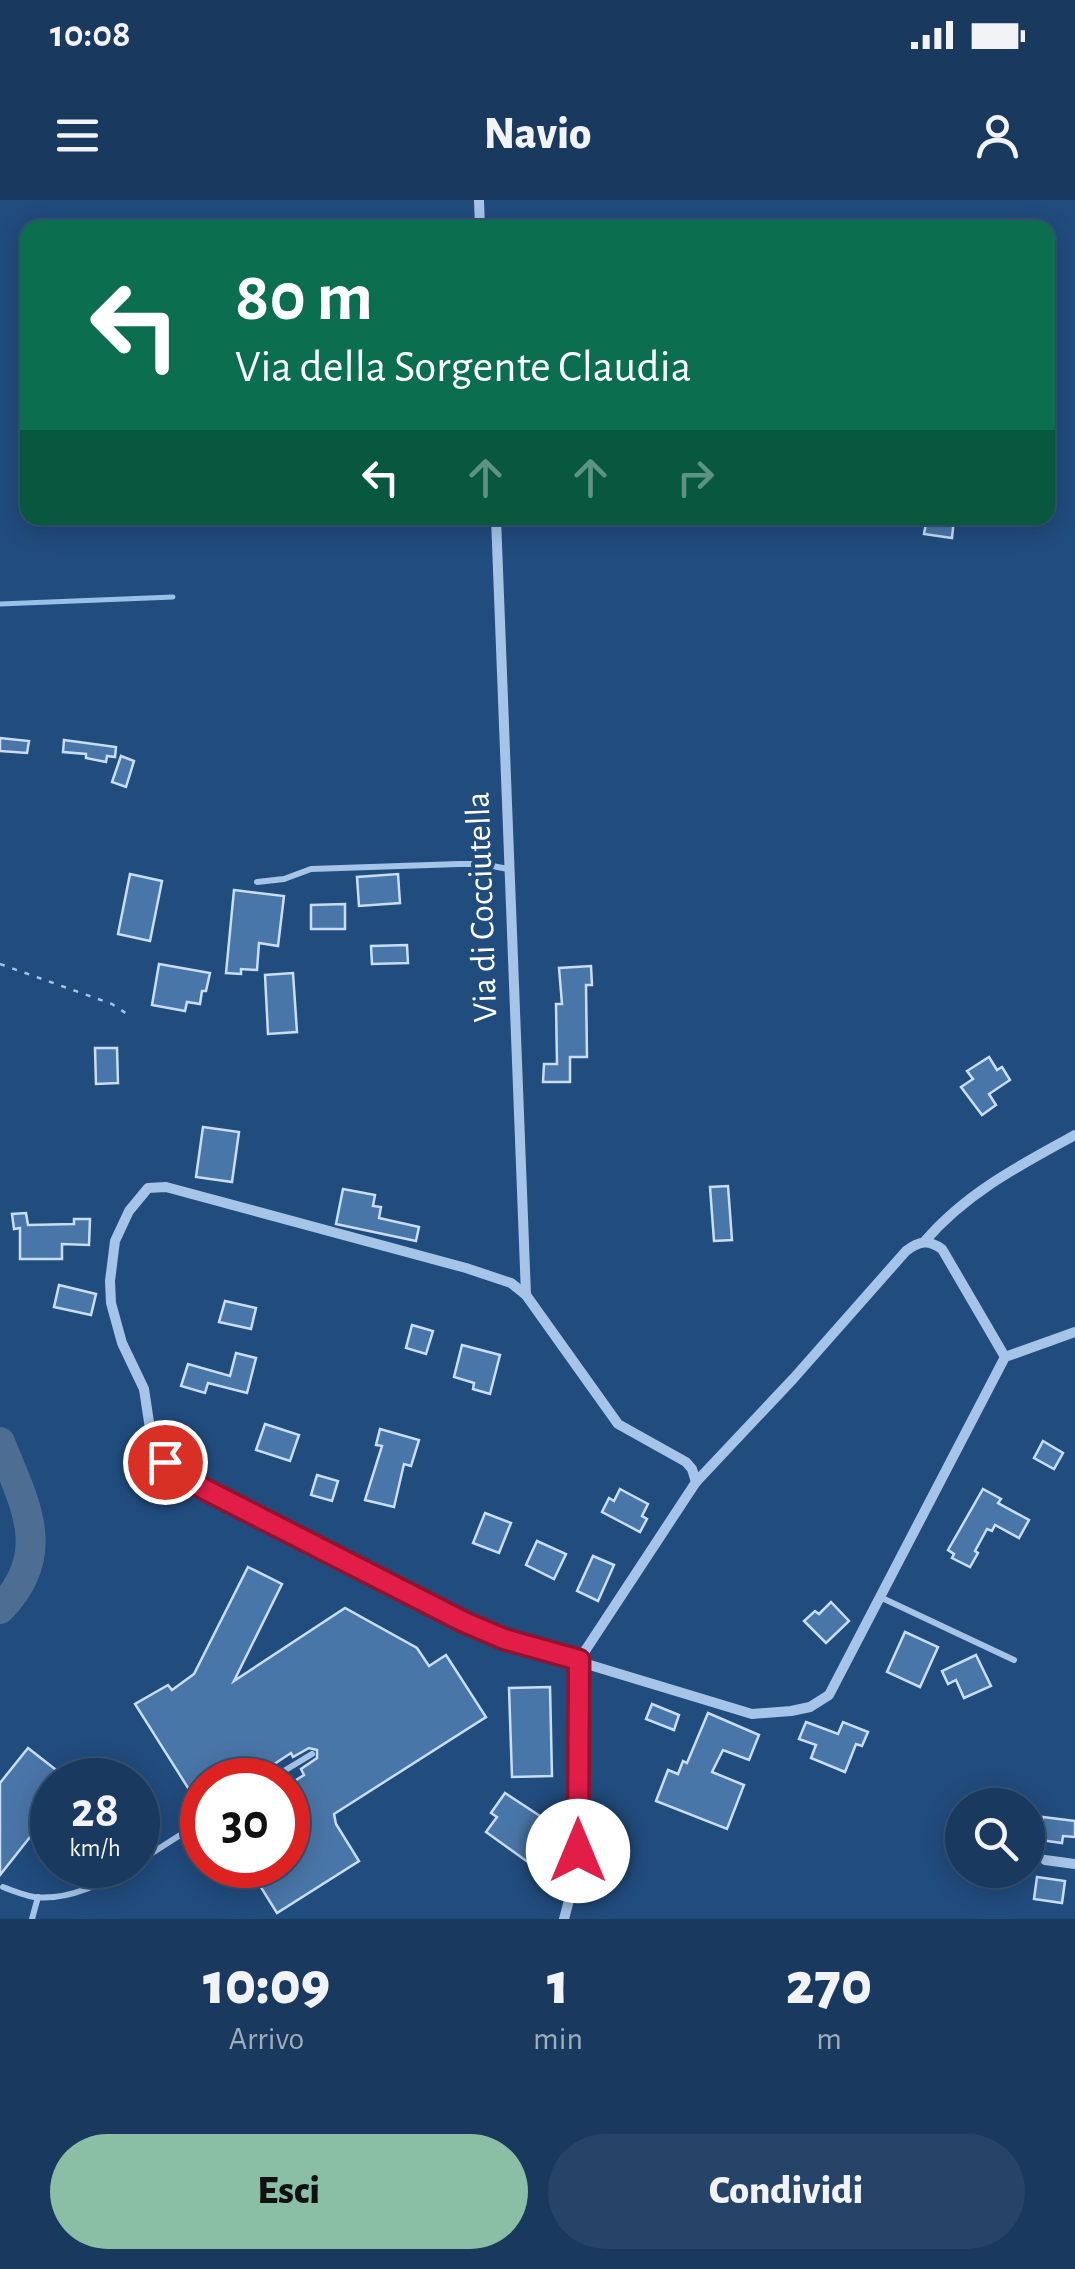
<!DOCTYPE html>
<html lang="it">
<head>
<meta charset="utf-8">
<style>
  body { margin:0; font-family:"Alegreya Sans",sans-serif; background:#264467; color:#f1f3f6; height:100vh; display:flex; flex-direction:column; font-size:38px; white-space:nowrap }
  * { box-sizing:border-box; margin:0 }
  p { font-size:32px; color:#9facbc }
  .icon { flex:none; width:55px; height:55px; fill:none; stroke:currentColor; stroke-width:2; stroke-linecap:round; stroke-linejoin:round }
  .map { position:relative; height:1719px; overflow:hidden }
  .side { display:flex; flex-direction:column; background:#19395e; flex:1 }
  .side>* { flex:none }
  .guide { position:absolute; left:20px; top:20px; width:1035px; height:305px; border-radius:20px; box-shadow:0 5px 25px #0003,0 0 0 2px #375373; background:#0b6e4f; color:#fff; overflow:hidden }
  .fabs { position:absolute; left:945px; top:1588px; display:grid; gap:20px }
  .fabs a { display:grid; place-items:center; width:100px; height:100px; border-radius:50%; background:#19395e; box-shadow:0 5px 25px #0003,0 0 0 2px #375373; font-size:50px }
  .speed { position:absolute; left:30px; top:1558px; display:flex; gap:20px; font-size:50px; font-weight:700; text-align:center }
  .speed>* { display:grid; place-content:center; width:130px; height:130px; border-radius:50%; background:#19395e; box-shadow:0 5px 25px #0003,0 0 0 2px #375373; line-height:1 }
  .speed small { font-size:25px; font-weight:400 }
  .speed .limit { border:15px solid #d22; background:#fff; color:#111 }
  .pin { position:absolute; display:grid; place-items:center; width:85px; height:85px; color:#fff; margin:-42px; border:5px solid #fff; border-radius:50%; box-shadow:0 2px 10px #0007 }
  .me { position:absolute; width:110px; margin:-55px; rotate:0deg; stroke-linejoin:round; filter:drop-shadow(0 0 8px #0008) }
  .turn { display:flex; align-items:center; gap:35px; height:210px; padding:0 50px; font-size:45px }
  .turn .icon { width:130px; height:130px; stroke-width:2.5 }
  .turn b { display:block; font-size:70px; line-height:85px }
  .lanes { display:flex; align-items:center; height:95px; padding:0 50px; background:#0003; justify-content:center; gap:50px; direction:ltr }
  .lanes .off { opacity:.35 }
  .eta { display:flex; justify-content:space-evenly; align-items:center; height:170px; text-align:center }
  .eta b { font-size:60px; font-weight:800; line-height:70px }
  .cta { display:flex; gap:20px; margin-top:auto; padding:20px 50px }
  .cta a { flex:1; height:115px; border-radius:60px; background:#8abfa5; color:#111; font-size:40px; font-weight:800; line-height:115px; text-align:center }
  .cta a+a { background:#264467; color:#f1f3f6 }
  .status { display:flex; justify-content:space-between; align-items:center; height:70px; padding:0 50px; background:#19395e; direction:ltr }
  .status svg { height:28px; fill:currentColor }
  header { display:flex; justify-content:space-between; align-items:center; height:130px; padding:0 50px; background:#19395e; font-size:45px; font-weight:800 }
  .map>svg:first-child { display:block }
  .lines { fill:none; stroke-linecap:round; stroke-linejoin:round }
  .stream { stroke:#99c0e8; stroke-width:5 }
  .river { stroke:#4d6d92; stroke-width:30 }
  .building { fill:#4976a8; stroke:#c9def5; stroke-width:2.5 }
  .path { stroke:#a5c4e7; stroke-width:2.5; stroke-dasharray:5 8; stroke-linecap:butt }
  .lane { stroke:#a5c4e7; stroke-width:6 }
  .street { stroke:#a5c4e7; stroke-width:10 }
  .route-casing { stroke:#92132f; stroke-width:25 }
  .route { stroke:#e11d48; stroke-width:18 }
  .labels { text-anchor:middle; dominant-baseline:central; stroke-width:8; stroke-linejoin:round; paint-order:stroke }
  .street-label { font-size:35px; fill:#fff; stroke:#214c7e }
</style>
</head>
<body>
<div class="status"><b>10:08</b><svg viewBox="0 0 49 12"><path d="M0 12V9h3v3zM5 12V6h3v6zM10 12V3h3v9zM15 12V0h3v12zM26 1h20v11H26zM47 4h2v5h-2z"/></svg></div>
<header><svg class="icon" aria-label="menu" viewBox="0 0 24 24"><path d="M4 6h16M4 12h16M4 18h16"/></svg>Navio<svg class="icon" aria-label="person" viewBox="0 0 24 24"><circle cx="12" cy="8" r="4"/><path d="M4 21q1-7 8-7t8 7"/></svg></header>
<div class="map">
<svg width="1075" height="1719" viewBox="0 0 1075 1719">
  <rect width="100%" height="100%" fill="#214c7e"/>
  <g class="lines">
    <!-- stream -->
    <polyline class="stream" points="0,404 173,397"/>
    <!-- river -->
    <path class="river" d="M 0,1242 C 24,1303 55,1353 0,1409"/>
  </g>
  <!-- building -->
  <g class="building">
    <polygon points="927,318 954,318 952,338 924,334"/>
    <polygon points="0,538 29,541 27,553 0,551"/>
    <polygon points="64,540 116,547 115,557 107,556 106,562 86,558 86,554 63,552"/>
    <polygon points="121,556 134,561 126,587 112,582"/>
    <polygon points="130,674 162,681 150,741 118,734"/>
    <polygon points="398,674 400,703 359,706 357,677"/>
    <polygon points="234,690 284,696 278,746 259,743 257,770 241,769 241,774 226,773"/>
    <polygon points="345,704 345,729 311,729 311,705"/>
    <polygon points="407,745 408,763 372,764 371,746"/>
    <polygon points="159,764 210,773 206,791 202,791 200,804 187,802 185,811 152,805"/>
    <polygon points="591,766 592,785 586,785 587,857 570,857 570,882 543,882 544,864 557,864 556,804 562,804 559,768"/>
    <polygon points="293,773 297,832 268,834 265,775"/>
    <polygon points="95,848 117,848 118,883 96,884"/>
    <polygon points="989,857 997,870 1002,867 1010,880 989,894 996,905 982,915 961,887 973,879 967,871"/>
    <polygon points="203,927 239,932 232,982 196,977"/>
    <polygon points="728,986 732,1040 714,1041 710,987"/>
    <polygon points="343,989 375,995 373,1006 381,1007 379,1018 419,1027 416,1041 336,1024"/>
    <polygon points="26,1013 28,1025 74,1024 74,1019 90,1019 89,1045 62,1044 62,1059 20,1059 20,1028 14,1029 12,1014"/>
    <polygon points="59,1085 96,1094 91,1115 54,1107"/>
    <polygon points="225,1101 256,1108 251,1129 219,1122"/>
    <polygon points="412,1125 433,1131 426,1154 406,1148"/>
    <polygon points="462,1145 500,1155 490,1194 473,1189 474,1183 454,1177"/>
    <polygon points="236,1153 256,1158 247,1193 208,1183 205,1193 181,1186 188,1164 230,1176"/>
    <polygon points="265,1224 299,1235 290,1261 256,1250"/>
    <polygon points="380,1229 419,1240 411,1266 404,1264 394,1307 365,1300 382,1246 376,1245"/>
    <polygon points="1043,1241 1063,1253 1054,1269 1034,1258"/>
    <polygon points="317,1275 338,1281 332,1301 311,1295"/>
    <polygon points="620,1289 648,1304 642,1316 647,1319 640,1332 602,1312 609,1298 614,1301"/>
    <polygon points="983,1289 1001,1299 998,1303 1029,1320 1019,1338 995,1325 992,1331 987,1329 975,1351 978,1353 970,1367 952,1358 954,1354 948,1350"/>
    <polygon points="485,1313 511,1323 499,1353 473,1343"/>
    <polygon points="537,1341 566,1354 554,1379 526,1365"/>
    <polygon points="593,1356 614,1365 598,1401 577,1391"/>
    <polygon points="248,1367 282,1384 234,1481 345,1408 417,1448 429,1466 446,1455 486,1517 334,1614 336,1624 359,1661 277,1713 247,1665 288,1665 288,1585 304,1575 301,1569 317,1558 317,1550 309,1548 293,1557 291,1553 250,1580 202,1580 202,1610 135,1504 168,1485 172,1490 194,1474"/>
    <polygon points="831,1402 849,1421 826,1443 804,1421 815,1411 819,1414"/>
    <polygon points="905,1432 938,1447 920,1487 887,1472"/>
    <polygon points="976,1455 991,1486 964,1498 956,1480 948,1484 942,1471"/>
    <polygon points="550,1487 552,1576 512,1577 509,1488"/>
    <polygon points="652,1504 679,1515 674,1530 646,1519"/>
    <polygon points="708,1513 759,1535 749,1560 723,1550 712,1572 744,1585 727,1629 656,1601 668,1570 678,1574 683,1561 687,1563"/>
    <polygon points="806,1522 838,1534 843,1522 868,1532 862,1546 856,1544 845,1572 811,1558 816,1545 799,1539"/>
    <polygon points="28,1548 69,1580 52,1580 52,1638 38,1627 0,1675 0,1583"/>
    <polygon points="505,1593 563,1631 547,1654 542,1651 532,1665 486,1632 497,1617 491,1613"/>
    <polygon points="1043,1617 1075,1621 1075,1637 1063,1636 1062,1643 1040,1640"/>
    <polygon points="1037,1677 1065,1681 1062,1703 1034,1699"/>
  </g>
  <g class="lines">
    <!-- path -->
    <polyline class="path" points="0,764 112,804 130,816"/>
    <!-- lane -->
    <g class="lane">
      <polyline points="257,682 284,679 311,669 459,664 482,664 508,669"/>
      <polyline points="880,1397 1014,1460"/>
      <polyline points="269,1580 312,1554"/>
      <polyline points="138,1662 202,1621"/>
      <path d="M 3,1687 C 13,1691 23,1695 34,1697 C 69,1701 104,1683 132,1665"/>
      <polyline points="32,1719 38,1697"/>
    </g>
    <!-- street -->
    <g class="street">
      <polyline points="479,0 480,28"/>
      <polyline points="496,318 526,1095"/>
      <path d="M 925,1041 C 966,993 1020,965 1075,935"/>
      <path d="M 696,1282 L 793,1179 L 906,1051 C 919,1041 928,1039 942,1049 L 1005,1157"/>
      <polyline points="1045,1660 1075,1664"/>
      <polyline points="564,1719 577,1670 579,1460 696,1282 692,1269 686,1262 618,1224 526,1095 511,1083 466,1068 166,987 148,988 129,1011 115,1041 110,1081 111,1103 122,1143 144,1189 152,1242 160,1257 175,1272 206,1290 304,1341 389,1382 445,1413 504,1439 752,1514 791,1511 810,1507 829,1495 1005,1157 1075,1132"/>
    </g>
  </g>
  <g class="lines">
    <!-- route casing -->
    <g class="route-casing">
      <polyline id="route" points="165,1262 175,1272 206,1290 464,1422 504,1439 579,1460 578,1651"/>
    </g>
    <!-- route -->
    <use href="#route" class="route"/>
  </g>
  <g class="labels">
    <!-- street labels -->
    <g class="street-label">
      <text transform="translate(482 707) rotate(-92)">Via di Cocciutella</text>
    </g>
  </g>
</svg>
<div class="fabs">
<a><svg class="icon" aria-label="search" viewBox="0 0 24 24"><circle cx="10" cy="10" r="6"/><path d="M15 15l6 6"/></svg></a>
</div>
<div class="speed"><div>28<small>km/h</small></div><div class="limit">30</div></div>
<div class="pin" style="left:165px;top:1262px;background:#d93025"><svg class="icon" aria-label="arrive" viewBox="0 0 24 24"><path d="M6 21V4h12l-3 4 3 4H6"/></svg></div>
<svg class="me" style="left:578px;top:1651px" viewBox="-20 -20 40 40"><circle r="19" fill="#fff"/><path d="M0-13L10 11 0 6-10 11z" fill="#e11d48"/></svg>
<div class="guide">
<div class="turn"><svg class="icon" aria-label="left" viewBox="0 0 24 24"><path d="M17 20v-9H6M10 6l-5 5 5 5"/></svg><div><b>80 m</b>Via della Sorgente Claudia</div></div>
<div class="lanes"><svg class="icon" aria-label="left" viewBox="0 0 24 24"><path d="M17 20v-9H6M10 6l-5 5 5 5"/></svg><svg class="icon off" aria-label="ahead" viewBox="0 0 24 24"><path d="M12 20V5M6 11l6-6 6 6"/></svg><svg class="icon off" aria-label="ahead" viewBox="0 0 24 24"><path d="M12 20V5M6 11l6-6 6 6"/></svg><svg class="icon off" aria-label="right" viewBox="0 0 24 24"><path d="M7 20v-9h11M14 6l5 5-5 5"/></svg></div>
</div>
</div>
<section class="side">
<div class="eta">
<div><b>10:09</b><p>Arrivo</p></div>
<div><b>1</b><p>min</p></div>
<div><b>270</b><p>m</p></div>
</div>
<div class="cta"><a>Esci</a><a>Condividi</a></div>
</section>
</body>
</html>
